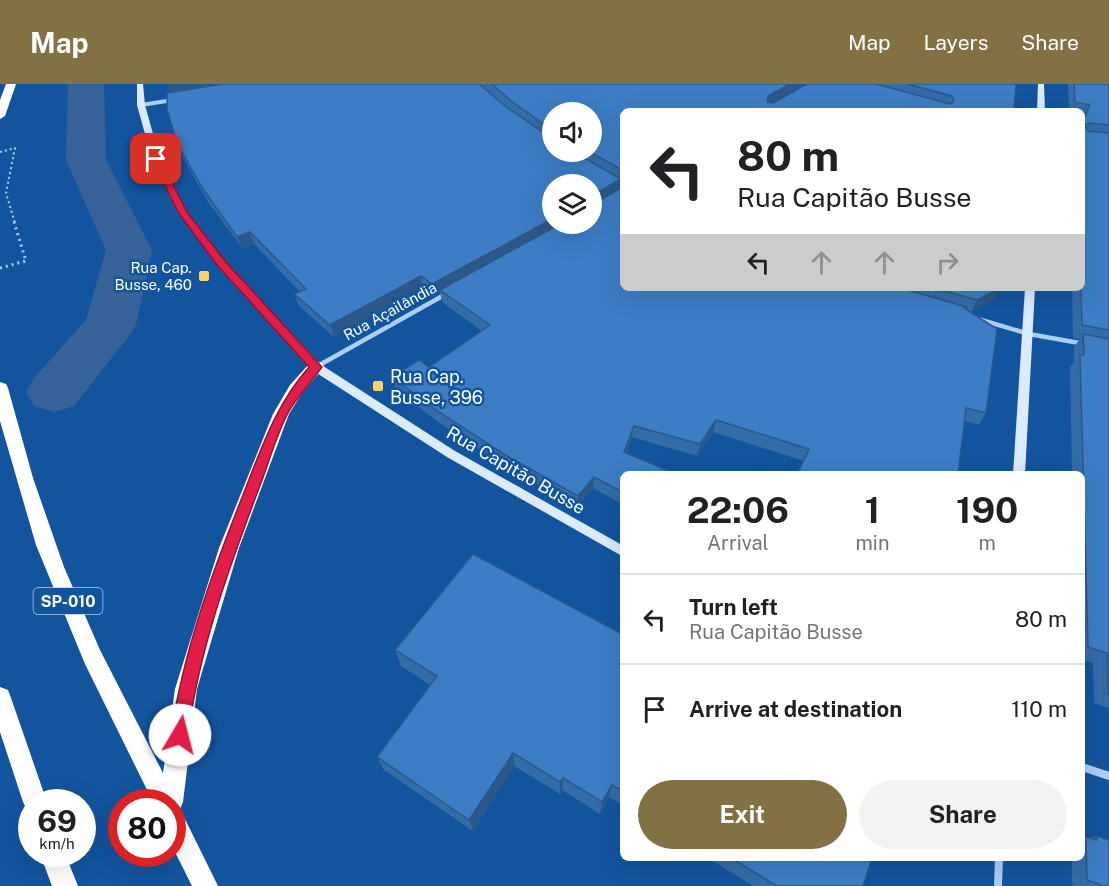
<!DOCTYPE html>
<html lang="en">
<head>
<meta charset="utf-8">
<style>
  body { margin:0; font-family:"Public Sans",sans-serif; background:#f2f2f2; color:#202124; height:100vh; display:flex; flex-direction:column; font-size:22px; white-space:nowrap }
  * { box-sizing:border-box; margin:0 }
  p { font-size:20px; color:#757577 }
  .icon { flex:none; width:33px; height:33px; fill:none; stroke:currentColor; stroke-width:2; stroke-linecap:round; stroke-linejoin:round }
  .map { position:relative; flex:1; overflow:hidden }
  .drawer { position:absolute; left:620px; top:387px; width:465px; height:390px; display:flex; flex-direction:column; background:#fff; border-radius:9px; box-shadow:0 6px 24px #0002 }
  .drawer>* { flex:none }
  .guide { position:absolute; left:620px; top:24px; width:465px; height:183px; border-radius:9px; box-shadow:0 6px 24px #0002; background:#fff; color:#202124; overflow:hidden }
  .controls { position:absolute; left:542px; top:18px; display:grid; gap:12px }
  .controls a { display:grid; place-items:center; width:60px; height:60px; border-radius:50%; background:#fff; box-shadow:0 6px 24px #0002; font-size:30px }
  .speed { position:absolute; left:18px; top:705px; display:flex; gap:12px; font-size:30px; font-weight:700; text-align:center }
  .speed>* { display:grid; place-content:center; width:78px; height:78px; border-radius:50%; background:#fff; box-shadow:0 6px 24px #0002; line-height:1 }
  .speed small { font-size:15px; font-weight:400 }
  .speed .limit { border:9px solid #d22; background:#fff; color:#111 }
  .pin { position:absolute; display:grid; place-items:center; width:51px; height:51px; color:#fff; margin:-26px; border-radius:12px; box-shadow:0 3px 9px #0006 }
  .me { position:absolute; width:66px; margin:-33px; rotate:8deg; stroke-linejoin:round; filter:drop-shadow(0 0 4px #0008) }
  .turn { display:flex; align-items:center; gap:21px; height:126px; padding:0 18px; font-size:27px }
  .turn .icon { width:78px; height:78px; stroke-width:2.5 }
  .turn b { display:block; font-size:42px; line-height:51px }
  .lanes { display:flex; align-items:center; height:57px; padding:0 18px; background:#0003; justify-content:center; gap:30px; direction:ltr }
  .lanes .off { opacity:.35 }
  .eta { display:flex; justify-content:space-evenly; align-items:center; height:102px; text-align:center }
  .eta b { font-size:36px; font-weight:700; line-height:42px }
  .primary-button { display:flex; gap:12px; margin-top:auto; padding:12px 18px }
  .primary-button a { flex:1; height:69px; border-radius:36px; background:#847045; color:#fff; font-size:24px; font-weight:700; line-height:69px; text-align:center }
  .primary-button a+a { background:#f2f2f2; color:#202124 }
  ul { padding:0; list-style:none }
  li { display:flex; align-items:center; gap:18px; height:90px; padding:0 18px; border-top:2px solid #e0e0e0 }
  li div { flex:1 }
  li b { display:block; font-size:22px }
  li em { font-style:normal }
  header { display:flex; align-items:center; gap:36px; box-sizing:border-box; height:84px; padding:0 30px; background:#847045; color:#fff }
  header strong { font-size:28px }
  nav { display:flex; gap:33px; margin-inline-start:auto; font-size:21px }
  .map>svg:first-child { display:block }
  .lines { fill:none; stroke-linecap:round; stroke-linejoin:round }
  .river { fill:#356399; fill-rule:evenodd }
  .path-far1 { stroke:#abcef4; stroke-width:2; stroke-dasharray:2 3; stroke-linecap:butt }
  .path { stroke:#abcef4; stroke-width:3; stroke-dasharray:2 4; stroke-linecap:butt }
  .street-far2 { stroke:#abcef4; stroke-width:4 }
  .street-far1 { stroke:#abcef4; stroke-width:4.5 }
  .street { stroke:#abcef4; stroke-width:8 }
  .secondary { fill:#dbebfd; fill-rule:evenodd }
  .highway { fill:#fff; fill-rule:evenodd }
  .wall { fill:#346ca9; fill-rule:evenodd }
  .shaded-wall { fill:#2b588a }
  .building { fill:#3d7dc5; stroke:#2b588a; stroke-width:1.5 }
  .route { fill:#e11d48; stroke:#92132f; stroke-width:1.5 }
  .poi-dot { fill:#ffd16e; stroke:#13549e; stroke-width:2 }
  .labels { text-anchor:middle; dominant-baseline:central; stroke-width:5; stroke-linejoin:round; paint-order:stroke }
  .far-poi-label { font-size:15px; fill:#fff; stroke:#13549e; text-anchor:end }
  .far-street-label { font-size:15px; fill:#fff; stroke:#13549e }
  .shield { fill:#13549e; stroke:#b8cce2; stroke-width:1.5 }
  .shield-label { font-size:16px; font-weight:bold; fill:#fff }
  .poi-label { font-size:18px; fill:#fff; stroke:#13549e; text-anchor:start }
  .street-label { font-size:18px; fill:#fff; stroke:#13549e }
</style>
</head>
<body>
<header>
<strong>Map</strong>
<nav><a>Map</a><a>Layers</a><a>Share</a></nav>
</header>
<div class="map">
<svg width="1109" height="802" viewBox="0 0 1109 802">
  <rect width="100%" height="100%" fill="#13549e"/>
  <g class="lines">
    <!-- river -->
    <polygon class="river" points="68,0 104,0 106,76 152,166 136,241 128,253 74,322 54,328 34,322 26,308 34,294 86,236 106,166 66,76"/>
    <!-- path-far1 -->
    <polyline class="path-far1" points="0,68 15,64 6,109 15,139"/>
    <!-- path -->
    <polyline class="path" points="0,184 26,177 14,138"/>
    <!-- street-far2 -->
    <polyline class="street-far2" points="141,21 173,16"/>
    <!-- street-far1 -->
    <g class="street-far1">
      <polyline points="978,235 1029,250 1085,260"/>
      <polyline points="316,283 446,210"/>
    </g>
    <!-- street -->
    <g class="street">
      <polyline points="1082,683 1109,692"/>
      <polyline points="998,802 999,774"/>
    </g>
    <!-- secondary -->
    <g class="secondary">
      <polygon points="137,0 143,0 145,21 160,75 186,127 224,177 320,280 455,367 622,461 622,472 447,373 312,286 218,181 178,128 152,75 137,21"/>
      <polygon points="1038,0 1044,0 1045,27 1037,27"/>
      <polygon points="1025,204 1035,204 1025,390 1013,390"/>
    </g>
    <!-- highway -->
    <g class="highway">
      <polygon points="6,0 16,0 5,32 0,35 0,16"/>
      <polygon points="316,278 322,279 324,283 302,309 289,330 239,464 197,605 183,718 180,725 218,802 192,802 172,762 172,718 153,718 85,580 36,461 0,337 0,298 6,300 8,304 33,394 64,483 100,566 163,689 175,605 219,464 273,330 290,301 310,279"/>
      <polygon points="0,603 8,606 11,614 47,718 32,718 32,729 27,726 23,718 0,648"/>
      <polygon points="40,770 65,770 78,802 52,802"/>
    </g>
  </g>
  <!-- wall -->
  <g class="wall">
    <path d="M 479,0 L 1016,0 L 1014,27 L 622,27 L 622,99 L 620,97 L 620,104 L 622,204 L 1000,204 L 993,216 L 971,228 L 986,329 L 979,341 L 965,337 L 958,390 L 798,390 L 804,377 L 713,348 L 697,372 L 632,353 L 627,369 L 622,390 L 622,420 L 593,404 L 577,423 L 503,381 L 438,338 L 395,305 L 392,293 L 429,283 L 482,247 L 442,218 L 440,208 L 434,212 L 423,204 L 334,253 L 299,222 L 294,210 L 300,208 L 254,160 L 242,164 L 207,116 L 182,72 L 177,60 L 170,9 L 167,1 ZM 552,28 L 591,68 L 552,68 ZM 591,100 L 591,140 L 552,140 Z"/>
    <polygon points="1068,0 1109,0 1109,624 1094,619 1093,579 1082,575 1082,390 1072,390 1070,283 1074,278 1074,263 1080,255 1073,254 1072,204 1082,204 1082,37 1084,33 1082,32 1082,27 1069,27"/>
    <polygon points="622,550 622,721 609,713 600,730 562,706 560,710 514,682 473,747 384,686 377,673 430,601 401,582 395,566"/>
    <polygon points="1096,752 1109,802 1075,802 1072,801 1072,774 1082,774 1082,755 1086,753 1091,754"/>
    <polygon points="708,774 872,774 863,802 753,802"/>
  </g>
  <!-- shaded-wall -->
  <g class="shaded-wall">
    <polygon points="172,0 244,0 172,12 167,1"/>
    <polygon points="790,0 807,0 766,23 768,12"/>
    <polygon points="621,95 620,106 591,123 591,112"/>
    <polygon points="552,135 552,140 566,140 440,206 440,208 434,212 432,200"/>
    <polygon points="250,148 254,160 242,164 237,153"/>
    <polygon points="421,192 423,204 334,253 330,241"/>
    <polygon points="1000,204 993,216 971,228 977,216"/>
    <polygon points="716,336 713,348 697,372 700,360"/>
    <polygon points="634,342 632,353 623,379 624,368"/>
    <polygon points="594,393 593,404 577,423 578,412"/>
    <polygon points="513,669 514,682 473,747 469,736"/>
    <polygon points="563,694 562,706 560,710 560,698"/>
    <polygon points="612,701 609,713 600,730 602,718"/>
  </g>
  <!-- building -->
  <g class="building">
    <polygon points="223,0 479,0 505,22 550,53 552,53 552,68 574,68 621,95 591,112 591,100 552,100 552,135 432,200 421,192 330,241 294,210 306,205 250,148 237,153 203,105 177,60 167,25 167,9"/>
    <polygon points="492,0 790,0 768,12 767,18 773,19 807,0 876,0 950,20 954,17 952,12 907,0 1016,0 1014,27 622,27 622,86 590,68 591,68 591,28 552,28 552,46 510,16"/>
    <polygon points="1074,0 1109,0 1109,41 1089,39 1085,42 1088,47 1109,49 1109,246 1082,241 1081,204 1082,39 1090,21 1075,18"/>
    <polygon points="622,103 622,204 901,204 966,223 964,224 997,245 986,329 966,324 958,390 805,390 798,388 809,365 716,336 700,360 634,342 624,368 676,390 622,390 622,408 594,393 578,412 502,369 436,326 392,293 419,276 429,283 490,241 440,206 560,140 591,140 591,120 594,120"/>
    <polygon points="934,204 1000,204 977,216"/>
    <polygon points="1083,250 1109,255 1109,610 1108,610 1107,569 1088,563 1080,271 1084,271"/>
    <polygon points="473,470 622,550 622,707 612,701 602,718 563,694 560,698 513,669 469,736 377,673 437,592 395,566"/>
    <polygon points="1096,752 1109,756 1109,802 1102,802 1102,801 1087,796 1086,753 1097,756"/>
    <polygon points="731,774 872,774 863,802 777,802"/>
  </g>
  <!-- route -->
  <path class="route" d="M 153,73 L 159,73 L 187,128 L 225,177 L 322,283 C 311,298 299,311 289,327 C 276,351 269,379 259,404 C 229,484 199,565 188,651 L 186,657 L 180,659 L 174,657 L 171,651 C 183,568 212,489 243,411 C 261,365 276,320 309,283 L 217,181 L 178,128 L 152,75 Z"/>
  <!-- markers -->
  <g class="poi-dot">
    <rect x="198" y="186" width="12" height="12" rx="3"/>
    <rect x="372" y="296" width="12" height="12" rx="3"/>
  </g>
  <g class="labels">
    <!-- far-poi labels -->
    <g class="far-poi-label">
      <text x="192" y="183">Rua Cap.<tspan x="192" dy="17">Busse, 460</tspan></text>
    </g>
    <!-- far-street labels -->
    <g class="far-street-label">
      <text transform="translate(390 227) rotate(-29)">Rua Açailândia</text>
    </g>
    <!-- shield labels -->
    <rect class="shield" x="33.5" y="504" width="69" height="26" rx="4.5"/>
    <g class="shield-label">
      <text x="68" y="517">SP-010</text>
    </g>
    <!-- poi labels -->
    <g class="poi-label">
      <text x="390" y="292">Rua Cap.<tspan x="390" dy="21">Busse, 396</tspan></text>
    </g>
    <!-- street labels -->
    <g class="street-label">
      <text transform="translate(516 386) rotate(30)">Rua Capitão Busse</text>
    </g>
  </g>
</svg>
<div class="controls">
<a><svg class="icon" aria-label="sound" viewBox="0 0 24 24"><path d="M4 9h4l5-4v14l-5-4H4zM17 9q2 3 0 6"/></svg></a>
<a><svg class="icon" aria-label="layers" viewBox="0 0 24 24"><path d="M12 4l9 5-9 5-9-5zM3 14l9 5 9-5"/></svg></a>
</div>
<div class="speed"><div>69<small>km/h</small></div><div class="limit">80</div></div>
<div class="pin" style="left:156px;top:75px;background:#d93025"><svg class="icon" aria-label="arrive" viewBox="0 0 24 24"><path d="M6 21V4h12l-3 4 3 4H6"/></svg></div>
<svg class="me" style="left:180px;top:651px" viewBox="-20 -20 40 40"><circle r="19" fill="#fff"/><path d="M0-13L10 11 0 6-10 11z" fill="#e11d48"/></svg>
<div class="guide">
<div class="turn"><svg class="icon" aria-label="left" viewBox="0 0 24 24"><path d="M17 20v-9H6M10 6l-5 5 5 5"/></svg><div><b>80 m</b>Rua Capitão Busse</div></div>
<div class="lanes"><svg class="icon" aria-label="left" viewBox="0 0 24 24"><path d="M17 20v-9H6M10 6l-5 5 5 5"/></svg><svg class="icon off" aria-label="ahead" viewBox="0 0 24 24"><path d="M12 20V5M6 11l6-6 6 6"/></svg><svg class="icon off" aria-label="ahead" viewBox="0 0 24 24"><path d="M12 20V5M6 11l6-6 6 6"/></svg><svg class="icon off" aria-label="right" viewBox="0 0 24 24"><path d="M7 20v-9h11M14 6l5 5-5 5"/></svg></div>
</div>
<section class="drawer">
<div class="eta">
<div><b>22:06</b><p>Arrival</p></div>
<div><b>1</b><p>min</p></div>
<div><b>190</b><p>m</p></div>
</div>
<ul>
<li><svg class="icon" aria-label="left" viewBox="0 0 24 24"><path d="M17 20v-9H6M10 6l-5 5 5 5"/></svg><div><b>Turn left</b><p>Rua Capitão Busse</p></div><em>80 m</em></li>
<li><svg class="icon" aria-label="arrive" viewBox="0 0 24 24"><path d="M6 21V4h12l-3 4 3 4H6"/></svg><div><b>Arrive at destination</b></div><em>110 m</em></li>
</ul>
<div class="primary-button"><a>Exit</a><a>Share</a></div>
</section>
</div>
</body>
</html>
